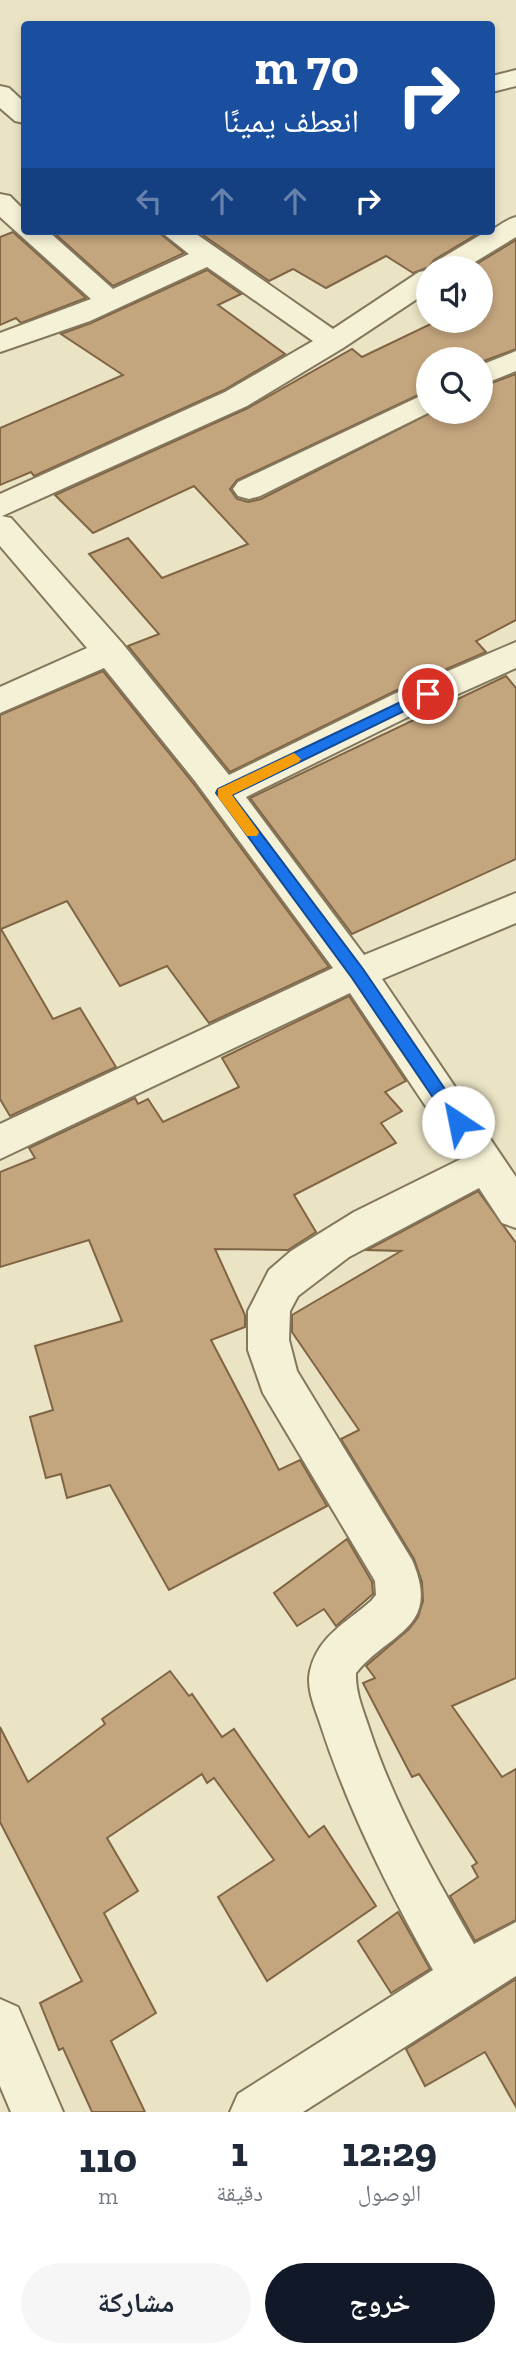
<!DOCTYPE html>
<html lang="ar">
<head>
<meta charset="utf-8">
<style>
  body { margin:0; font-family:"Zilla Slab","Noto Naskh Arabic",serif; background:#f6f6f7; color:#1f2937; direction:rtl; height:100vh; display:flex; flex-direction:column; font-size:26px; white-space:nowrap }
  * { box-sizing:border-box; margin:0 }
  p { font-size:23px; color:#747a83 }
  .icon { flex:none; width:38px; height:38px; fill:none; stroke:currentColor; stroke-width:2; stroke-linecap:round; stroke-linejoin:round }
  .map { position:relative; height:2112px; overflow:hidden; direction:ltr }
  .side { display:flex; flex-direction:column; background:#fff; flex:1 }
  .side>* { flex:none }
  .hud { position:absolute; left:21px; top:21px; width:474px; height:214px; border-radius:7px; box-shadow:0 4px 10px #0003; direction:rtl; background:#1a4fa0; color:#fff; overflow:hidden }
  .controls { position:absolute; left:416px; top:256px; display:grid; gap:14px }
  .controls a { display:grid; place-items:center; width:77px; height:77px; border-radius:50%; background:#fff; box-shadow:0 4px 10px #0003; font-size:35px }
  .pin { position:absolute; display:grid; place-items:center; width:60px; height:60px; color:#fff; margin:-30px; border:4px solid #fff; border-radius:50%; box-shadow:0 2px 7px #0007 }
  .me { position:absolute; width:77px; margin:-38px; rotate:326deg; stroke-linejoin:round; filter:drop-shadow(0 0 5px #0008) }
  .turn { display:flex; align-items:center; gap:24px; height:147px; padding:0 21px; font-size:32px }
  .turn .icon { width:91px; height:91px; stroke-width:2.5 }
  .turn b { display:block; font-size:49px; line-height:60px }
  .lanes { display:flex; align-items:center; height:66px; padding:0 21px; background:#0003; justify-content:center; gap:35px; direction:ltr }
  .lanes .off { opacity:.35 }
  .eta { display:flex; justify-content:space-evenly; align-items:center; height:119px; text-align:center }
  .eta b { font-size:42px; font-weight:700; line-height:49px }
  .primary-button { display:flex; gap:14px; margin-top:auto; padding:14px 21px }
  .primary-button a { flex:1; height:80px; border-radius:42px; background:#111827; color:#fff; font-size:28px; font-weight:700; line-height:80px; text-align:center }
  .primary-button a+a { background:#f6f6f7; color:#1f2937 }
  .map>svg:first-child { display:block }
  .building { fill:#c4a67e; stroke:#806545; stroke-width:2 }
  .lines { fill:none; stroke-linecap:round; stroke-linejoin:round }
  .street-casing { stroke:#83775d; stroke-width:4 }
  .street { fill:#f5f1d7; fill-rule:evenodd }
  .route { fill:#1a73e8; stroke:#114b97; stroke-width:2 }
  .slow { fill:#f59e0b }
</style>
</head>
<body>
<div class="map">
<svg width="516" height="2112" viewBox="0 0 516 2112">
  <rect width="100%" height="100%" fill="#eae4c5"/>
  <!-- building -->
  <g class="building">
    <polygon points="52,231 157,231 184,253 113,286"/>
    <polygon points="197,231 482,231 434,260 429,267 413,273 386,256 326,288 293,269 269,281"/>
    <polygon points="13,232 86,298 21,323 16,318 0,325 0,237"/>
    <polygon points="516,240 516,349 481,362 481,359 429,359 429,390 237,480 230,489 237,499 248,502 261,499 434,411 481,411 481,387 516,374 516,620 476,641 486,652 393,692 230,772 128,646 159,634 89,554 128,538 162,578 248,544 194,486 93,533 55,495 248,408 352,349 362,357 439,320 481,320 481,268 470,268"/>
    <polygon points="207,270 241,294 218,305 285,354 224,390 34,476 31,472 0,485 0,428 123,375 61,334 91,323"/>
    <polygon points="103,671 193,783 329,967 209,1023 167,966 120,986 67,901 1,929 53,1019 80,1008 116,1067 10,1116 0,1099 0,715"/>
    <polygon points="506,676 516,688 516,859 352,934 250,798"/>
    <polygon points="349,996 406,1081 385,1092 402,1111 381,1123 396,1143 294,1195 316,1232 288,1250 215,1249 245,1315 245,1327 211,1340 279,1470 300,1460 327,1506 169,1590 110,1485 67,1498 61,1474 46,1478 30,1417 53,1410 35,1346 122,1321 89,1240 0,1267 0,1172 35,1158 29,1148 135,1098 138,1104 148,1099 163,1122 239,1087 222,1058"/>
    <polygon points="478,1191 516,1243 516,1678 452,1706 502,1777 516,1769 516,1920 475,1941 450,1896 478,1877 472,1866 477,1863 419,1774 412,1777 363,1683 375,1678 366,1666 409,1629 418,1617 423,1601 422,1582 414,1559 341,1439 359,1430 292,1332 292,1315 401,1251 367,1250"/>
    <polygon points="347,1539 372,1582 373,1594 336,1626 324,1609 297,1626 274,1593"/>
    <polygon points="170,1671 189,1696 192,1694 222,1737 234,1729 309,1837 324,1826 376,1906 267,1981 218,1897 274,1860 214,1778 207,1783 202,1774 107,1838 138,1891 104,1913 156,2013 111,2041 145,2112 92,2112 63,2048 59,2050 40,2003 82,1981 0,1822 0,1727 28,1782 105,1724 102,1719"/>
    <polygon points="398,1912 430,1969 391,1993 358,1941"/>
    <polygon points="516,1979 516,2107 485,2052 425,2086 406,2049"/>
  </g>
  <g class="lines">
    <!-- street casing -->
    <g class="street-casing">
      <g id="street">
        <polygon points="516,70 516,86 492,92 492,76"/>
        <polygon points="0,86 9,88 24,102 24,123 15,121 0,108"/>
        <path d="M 0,194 L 10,196 L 24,210 L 24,231 L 48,231 L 113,289 L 189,254 L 160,231 L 192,231 L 333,329 L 419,272 L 429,270 L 429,291 L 343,348 L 247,406 L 2,516 L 11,518 L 122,643 L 229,775 L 394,694 L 516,642 L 516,668 L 418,712 L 246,797 L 364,955 L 516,893 L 516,923 L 382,979 L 516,1177 L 516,1228 L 502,1223 L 479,1188 L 349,1257 L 298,1296 L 290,1311 L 289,1340 L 297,1371 L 412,1560 C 442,1629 389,1632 356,1673 C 355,1693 364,1712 370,1731 C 395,1806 435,1876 474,1944 L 516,1922 L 516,1976 L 303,2112 L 230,2112 L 238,2094 L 433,1970 C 389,1891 348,1810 320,1723 C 315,1708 306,1688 310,1671 C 318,1636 346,1623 371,1601 L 376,1595 L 375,1581 L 263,1393 L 248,1350 L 248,1311 L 269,1270 L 291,1251 L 354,1212 L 461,1159 L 350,993 L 0,1159 L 0,1124 L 333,968 L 195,781 L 104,668 L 0,713 L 0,687 L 87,648 L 0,546 L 0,494 L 225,392 L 313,341 L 207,267 L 90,321 L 0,352 L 0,333 L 91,299 L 0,217 Z"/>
        <path d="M 516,217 L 516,237 L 465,268 L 431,268 L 435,262 L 487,231 C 494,231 505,219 516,217 Z"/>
        <polygon points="516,351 516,371 481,385 481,365"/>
        <polygon points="429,392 429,411 432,411 260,496 249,499 238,496 233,489 238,482"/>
        <polygon points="0,1999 18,2007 63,2112 11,2112 0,2086"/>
      </g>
    </g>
    <!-- street -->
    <use href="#street" class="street"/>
  </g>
  <!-- route -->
  <polygon class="route" points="428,689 435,694 433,697 232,795 363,969 464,1117 464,1127 453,1127 352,978 216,793 218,789"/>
  <!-- slow -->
  <polygon class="slow" points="294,753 301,759 299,762 232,795 259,832 257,836 247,836 218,797 218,789"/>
</svg>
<div class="controls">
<a><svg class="icon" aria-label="sound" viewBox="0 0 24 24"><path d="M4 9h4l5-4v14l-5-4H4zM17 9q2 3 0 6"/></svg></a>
<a><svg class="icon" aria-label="search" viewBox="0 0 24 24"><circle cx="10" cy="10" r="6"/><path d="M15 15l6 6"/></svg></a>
</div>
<div class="pin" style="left:428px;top:694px;background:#d93025"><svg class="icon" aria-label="arrive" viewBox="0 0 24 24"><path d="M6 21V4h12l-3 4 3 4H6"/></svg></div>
<svg class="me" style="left:458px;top:1122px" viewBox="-20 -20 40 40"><circle r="19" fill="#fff"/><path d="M0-13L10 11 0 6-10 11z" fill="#1a73e8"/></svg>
<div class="hud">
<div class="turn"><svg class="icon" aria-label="right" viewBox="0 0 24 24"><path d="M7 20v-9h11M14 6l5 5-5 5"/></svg><div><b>70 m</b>انعطف يمينًا</div></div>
<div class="lanes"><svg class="icon off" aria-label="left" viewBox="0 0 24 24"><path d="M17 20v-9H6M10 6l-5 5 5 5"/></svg><svg class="icon off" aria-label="ahead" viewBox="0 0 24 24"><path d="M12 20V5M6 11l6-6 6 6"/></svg><svg class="icon off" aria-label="ahead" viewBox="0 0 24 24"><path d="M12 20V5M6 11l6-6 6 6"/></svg><svg class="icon" aria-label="right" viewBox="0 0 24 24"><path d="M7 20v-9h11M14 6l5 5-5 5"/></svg></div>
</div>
</div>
<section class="side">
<div class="eta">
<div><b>12:29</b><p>الوصول</p></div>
<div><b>1</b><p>دقيقة</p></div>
<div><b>110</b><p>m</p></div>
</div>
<div class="primary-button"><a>خروج</a><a>مشاركة</a></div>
</section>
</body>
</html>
